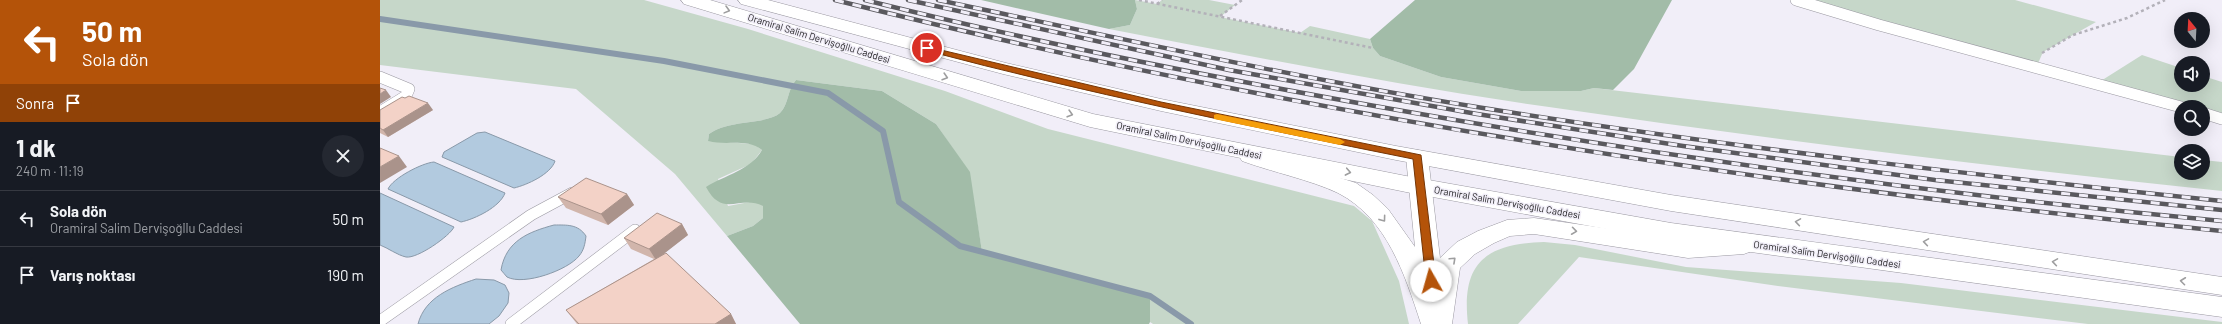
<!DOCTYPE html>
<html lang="tr">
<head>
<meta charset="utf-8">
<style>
  body { margin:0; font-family:Barlow,sans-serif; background:#242831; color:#f1f3f6; height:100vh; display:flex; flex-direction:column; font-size:15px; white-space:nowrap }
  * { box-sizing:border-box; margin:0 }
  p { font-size:13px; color:#9ea1a6 }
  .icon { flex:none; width:22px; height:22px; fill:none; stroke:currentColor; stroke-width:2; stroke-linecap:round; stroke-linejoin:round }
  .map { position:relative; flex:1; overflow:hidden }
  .side { display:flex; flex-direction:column; background:#171b24; width:380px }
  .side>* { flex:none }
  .top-card { background:#b45309; color:#fff; overflow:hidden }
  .needle { width:26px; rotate:342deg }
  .controls { position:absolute; left:1794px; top:12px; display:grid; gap:8px }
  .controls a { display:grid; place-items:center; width:36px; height:36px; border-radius:50%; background:#171b24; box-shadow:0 4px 16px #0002; font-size:20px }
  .pin { position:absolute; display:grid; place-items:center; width:34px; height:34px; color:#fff; margin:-17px; border:2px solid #fff; border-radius:50%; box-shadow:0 1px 4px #0007 }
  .me { position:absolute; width:44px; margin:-22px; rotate:353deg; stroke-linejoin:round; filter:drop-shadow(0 0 3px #0008) }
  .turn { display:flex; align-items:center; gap:14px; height:84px; padding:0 16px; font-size:18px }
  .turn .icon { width:52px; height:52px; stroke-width:2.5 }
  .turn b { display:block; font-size:28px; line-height:34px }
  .then { display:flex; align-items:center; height:38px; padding:0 16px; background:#0003; gap:8px; font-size:15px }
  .round { display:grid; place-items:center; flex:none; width:42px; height:42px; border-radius:21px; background:#242831 }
  .summary { display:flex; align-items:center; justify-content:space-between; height:68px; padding:0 16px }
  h1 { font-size:24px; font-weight:700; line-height:30px }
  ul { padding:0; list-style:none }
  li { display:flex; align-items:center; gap:12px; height:56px; padding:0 16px; border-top:1px solid #363941 }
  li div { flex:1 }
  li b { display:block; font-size:15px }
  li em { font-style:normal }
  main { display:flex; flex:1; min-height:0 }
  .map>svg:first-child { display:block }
  .green { fill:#c6d7c9 }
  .forest { fill:#a2bca8 }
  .water { fill:#b2cadf; stroke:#8999a9 }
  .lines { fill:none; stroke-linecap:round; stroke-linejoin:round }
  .stream { stroke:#8999a9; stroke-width:6 }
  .service-casing { stroke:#9a98a1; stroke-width:12 }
  .minor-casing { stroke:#9a98a1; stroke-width:1 }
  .secondary-casing { stroke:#9a98a1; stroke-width:1 }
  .path { stroke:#b3b1b9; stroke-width:2.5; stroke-dasharray:3 3; stroke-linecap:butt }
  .service { stroke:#fff; stroke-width:11 }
  .minor { fill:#fff; fill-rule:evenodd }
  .secondary { fill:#fff; fill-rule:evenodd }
  .rail-casing { stroke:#5a595e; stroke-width:4.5 }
  .rail { stroke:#f1eef8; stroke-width:3; stroke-dasharray:9; stroke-linecap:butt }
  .wall { fill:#d1b5ab }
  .shaded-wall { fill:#aa938b }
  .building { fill:#f3d2c7; stroke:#aa938b }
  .oneway { stroke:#9e9e9f }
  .route { fill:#b45309; stroke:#753606 }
  .slow { fill:#f59e0b }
  .labels { text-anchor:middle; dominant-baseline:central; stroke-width:3; stroke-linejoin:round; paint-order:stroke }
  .street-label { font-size:10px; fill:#28272a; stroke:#f1eef8 }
</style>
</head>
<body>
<main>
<section class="side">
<div class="top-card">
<div class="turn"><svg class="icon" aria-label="left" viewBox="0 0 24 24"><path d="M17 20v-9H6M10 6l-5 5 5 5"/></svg><div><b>50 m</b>Sola dön</div></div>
<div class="then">Sonra<svg class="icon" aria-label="arrive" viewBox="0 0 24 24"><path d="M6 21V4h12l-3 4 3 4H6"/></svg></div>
</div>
<div class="summary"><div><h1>1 dk</h1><p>240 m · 11:19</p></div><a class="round"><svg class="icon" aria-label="close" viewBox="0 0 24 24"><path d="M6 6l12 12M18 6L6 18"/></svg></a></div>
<ul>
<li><svg class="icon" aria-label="left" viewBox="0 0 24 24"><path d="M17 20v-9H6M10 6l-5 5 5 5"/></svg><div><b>Sola dön</b><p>Oramiral Salim Dervişoğllu Caddesi</p></div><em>50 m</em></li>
<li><svg class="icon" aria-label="arrive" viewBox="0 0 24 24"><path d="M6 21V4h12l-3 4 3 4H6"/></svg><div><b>Varış noktası</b></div><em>190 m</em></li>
</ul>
</section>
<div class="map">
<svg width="1842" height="324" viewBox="0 0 1842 324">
  <rect width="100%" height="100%" fill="#f1eef8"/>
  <!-- green -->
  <g class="green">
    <path d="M 0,0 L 264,0 L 368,29 L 565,91 L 668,129 L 974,206 L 992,221 L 1019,281 L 1029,324 L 773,324 L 770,322 L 769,296 L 602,252 L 589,172 L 556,124 L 502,91 L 416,80 C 407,90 409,104 400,113 C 386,125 349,119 329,134 L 328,141 L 374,144 L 382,150 L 371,164 L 338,179 L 348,206 L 375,201 L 384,206 L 383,218 L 373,226 L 347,236 L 295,174 L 196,89 L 0,65 Z"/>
    <path d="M 755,0 L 777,4 L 782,0 L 829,0 L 855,5 L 840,17 L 920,33 L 930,26 L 990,39 L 993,48 L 1000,56 L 1061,77 L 1141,91 L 1201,91 L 1214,88 L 1801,157 L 1801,173 L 1823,173 L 1823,160 L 1842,162 L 1842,191 C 1617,167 1393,140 1169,107 C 1021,86 875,57 729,29 L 750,25 L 757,9 Z"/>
    <polygon points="1416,0 1635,0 1716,22 1663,52 1656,68"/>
    <polygon points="1762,55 1801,68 1801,85 1823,85 1823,76 1842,82 1842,119 1823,113 1823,107 1801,107 1716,84"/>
    <path d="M 1164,242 L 1195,245 L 1306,267 L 1521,283 L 1842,322 L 1842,324 L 1708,324 L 1398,286 L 1199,257 L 1138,324 L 1088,324 C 1081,263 1105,244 1164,242 Z"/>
  </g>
  <!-- forest -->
  <g class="forest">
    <polygon points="601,0 755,0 757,9 750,25 729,29"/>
    <polygon points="1035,0 1292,0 1254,69 1233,90 1214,88 1201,91 1141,91 1061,77 1000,56 993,48 990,39"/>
    <path d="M 416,80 L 502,91 L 556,124 L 590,172 L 602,252 L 770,296 L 770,322 L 769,324 L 420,324 L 347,236 L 373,226 L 383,218 L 383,206 C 360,194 343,219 326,187 C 345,175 371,170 382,150 C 367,138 346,146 328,141 L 329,134 C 349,119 386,125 400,113 C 409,104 407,90 416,80 Z"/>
  </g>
  <!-- water -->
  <g class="water">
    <path d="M 105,132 L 175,161 C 171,174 147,185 134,188 L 62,157 L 64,152 L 97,133 Z"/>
    <path d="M 54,162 L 125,193 C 120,207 95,219 81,222 L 8,189 C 13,178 42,163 54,162 Z"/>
    <path d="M 0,193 L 74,227 C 70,236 37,259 26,257 C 17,255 8,248 0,245 Z"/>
    <path d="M 174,225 C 187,225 198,224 206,236 C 205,244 204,250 199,256 C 188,270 144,286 127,277 C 125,275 123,272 121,270 C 126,241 148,232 174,225 Z"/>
    <path d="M 96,279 L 114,280 L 125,285 L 129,293 L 128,303 L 119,316 L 109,324 L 38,324 C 45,297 72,287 96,279 Z"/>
  </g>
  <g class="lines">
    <!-- stream -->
    <polyline class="stream" points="0,19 284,61 448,93 503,131 519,202 580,246 770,296 811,324"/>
    <!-- service casing -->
    <g class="service-casing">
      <g id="service">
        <polyline points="1416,0 1499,25 1801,107"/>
        <polyline points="0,77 29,89 26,96 0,112"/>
        <polyline points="1823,113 1842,119"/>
        <polyline points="0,321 151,215 192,193"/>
        <polyline points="131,324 255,230"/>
      </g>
    </g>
    <!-- minor casing -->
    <g class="minor-casing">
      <path id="minor" d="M 870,149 L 976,183 L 993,195 L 1008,209 L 1035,247 L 1026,157 L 1029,152 L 1037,150 L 1045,152 L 1048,157 L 1060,258 L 1077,242 L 1098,231 L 1127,220 L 1154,218 L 1308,240 L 1364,236 L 1372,239 L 1376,245 L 1372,251 L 1364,254 L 1308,258 L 1154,234 L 1130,236 L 1114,243 L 1095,254 L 1080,268 L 1072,324 L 1041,324 C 1025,275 1007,218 958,193 C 931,180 892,172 862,161 L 859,156 L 862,151 Z"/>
    </g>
    <!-- secondary casing -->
    <g class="secondary-casing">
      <g id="secondary">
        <polygon points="301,0 330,0 713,114 1026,176 1291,223 1842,297 1842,317 1291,241 1026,192 710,127 304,4"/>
        <polygon points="358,0 388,0 626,63 781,99 1016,146 1291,195 1842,277 1842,295 1291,211 1016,160 781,111 623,74 361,4"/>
      </g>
    </g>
    <!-- path -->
    <g class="path">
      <polyline points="759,0 993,48"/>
      <polyline points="777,4 782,0"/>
      <polyline points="840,16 862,0"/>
      <polyline points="1662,53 1693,35 1747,18 1785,0"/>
    </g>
    <!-- service -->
    <use href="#service" class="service"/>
    <!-- minor -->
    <use href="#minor" class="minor"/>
    <!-- secondary -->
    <use href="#secondary" class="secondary"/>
    <!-- rail casing -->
    <g class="rail-casing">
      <g id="rail">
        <path d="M 455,0 C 910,114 1375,185 1842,231"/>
        <path d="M 485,0 C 657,43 831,77 1006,108 C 1283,157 1562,195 1842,221"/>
        <polyline points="528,0 849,70 1097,114 1303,146 1555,180 1842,210"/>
        <path d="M 558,0 C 739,38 920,79 1103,108 C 1348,147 1595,175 1842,201"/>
      </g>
    </g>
    <!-- rail -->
    <use href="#rail" class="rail"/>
  </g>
  <!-- wall -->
  <g class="wall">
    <polygon points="0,110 53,110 8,137 0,133"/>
    <polygon points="247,194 254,205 228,225 186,208 178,197"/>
    <polygon points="302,224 308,235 284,253 351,314 356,324 197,324 186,310 274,259 251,249 244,238"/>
  </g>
  <!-- shaded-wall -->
  <g class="shaded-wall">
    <polygon points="6,90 11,97 0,104 0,94"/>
    <polygon points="48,103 53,110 8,137 3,130"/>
    <polygon points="19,156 27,167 0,183 0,167"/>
    <polygon points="247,194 254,205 228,225 221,214"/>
    <polygon points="302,224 308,235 276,260 269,249"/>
    <polygon points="351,314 356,324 335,324"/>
  </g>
  <!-- building -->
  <g class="building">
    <polygon points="0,88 6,90 0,94"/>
    <polygon points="29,96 48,103 3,130 0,128 0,110 22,97 25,98"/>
    <polygon points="0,148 19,156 0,167"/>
    <polygon points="206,178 247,194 221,214 178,197"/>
    <polygon points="277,213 302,224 269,249 244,238"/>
    <polygon points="286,253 351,314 335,324 199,324 186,310"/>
  </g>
  <!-- one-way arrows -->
  <defs><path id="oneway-chevron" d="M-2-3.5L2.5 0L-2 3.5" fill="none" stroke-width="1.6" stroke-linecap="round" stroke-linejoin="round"/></defs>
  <g class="oneway">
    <use href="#oneway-chevron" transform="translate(347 10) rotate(15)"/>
    <use href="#oneway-chevron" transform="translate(565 77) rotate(17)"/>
    <use href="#oneway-chevron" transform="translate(690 114) rotate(16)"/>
    <use href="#oneway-chevron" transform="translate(968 172) rotate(11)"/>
    <use href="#oneway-chevron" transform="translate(1003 219) rotate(54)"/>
    <use href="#oneway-chevron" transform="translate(1418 222) rotate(-171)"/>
    <use href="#oneway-chevron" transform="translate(1194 231) rotate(8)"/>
    <use href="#oneway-chevron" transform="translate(1546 242) rotate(-171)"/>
    <use href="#oneway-chevron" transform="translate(1073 260) rotate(-43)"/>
    <use href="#oneway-chevron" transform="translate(1675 262) rotate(-171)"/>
    <use href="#oneway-chevron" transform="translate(1803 281) rotate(-173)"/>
  </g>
  <!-- route -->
  <path class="route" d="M 544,46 L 781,102 L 1041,155 L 1056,281 L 1051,285 L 1046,281 L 1033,159 C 869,126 706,93 544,50 Z"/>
  <!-- slow -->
  <polygon class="slow" points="837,114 960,139 965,142 960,145 834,119 834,115"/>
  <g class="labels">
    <!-- street labels -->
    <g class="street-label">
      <text transform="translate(439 38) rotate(17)">Oramiral Salim Dervişoğllu Caddesi</text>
      <text transform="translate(809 140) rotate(12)">Oramiral Salim Dervişoğllu Caddesi</text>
      <text transform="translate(1127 202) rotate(10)">Oramiral Salim Dervişoğllu Caddesi</text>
      <text transform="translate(1447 254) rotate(8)">Oramiral Salim Dervişoğllu Caddesi</text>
    </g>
  </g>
</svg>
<div class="controls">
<a><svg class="needle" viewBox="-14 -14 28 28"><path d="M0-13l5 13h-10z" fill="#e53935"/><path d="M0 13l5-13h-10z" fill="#9ea1a6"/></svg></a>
<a><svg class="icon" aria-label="sound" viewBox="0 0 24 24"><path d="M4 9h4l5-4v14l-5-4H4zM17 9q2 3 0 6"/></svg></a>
<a><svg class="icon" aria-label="search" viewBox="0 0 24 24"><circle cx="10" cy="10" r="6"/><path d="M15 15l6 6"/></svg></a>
<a><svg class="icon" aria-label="layers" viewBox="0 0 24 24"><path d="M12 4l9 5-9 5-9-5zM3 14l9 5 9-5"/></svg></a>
</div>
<div class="pin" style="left:547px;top:48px;background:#d93025"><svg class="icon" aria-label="arrive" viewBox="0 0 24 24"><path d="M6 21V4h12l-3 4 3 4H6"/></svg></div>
<svg class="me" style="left:1051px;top:281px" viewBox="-20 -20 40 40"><circle r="19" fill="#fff"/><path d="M0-13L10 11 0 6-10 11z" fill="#b45309"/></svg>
</div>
</main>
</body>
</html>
